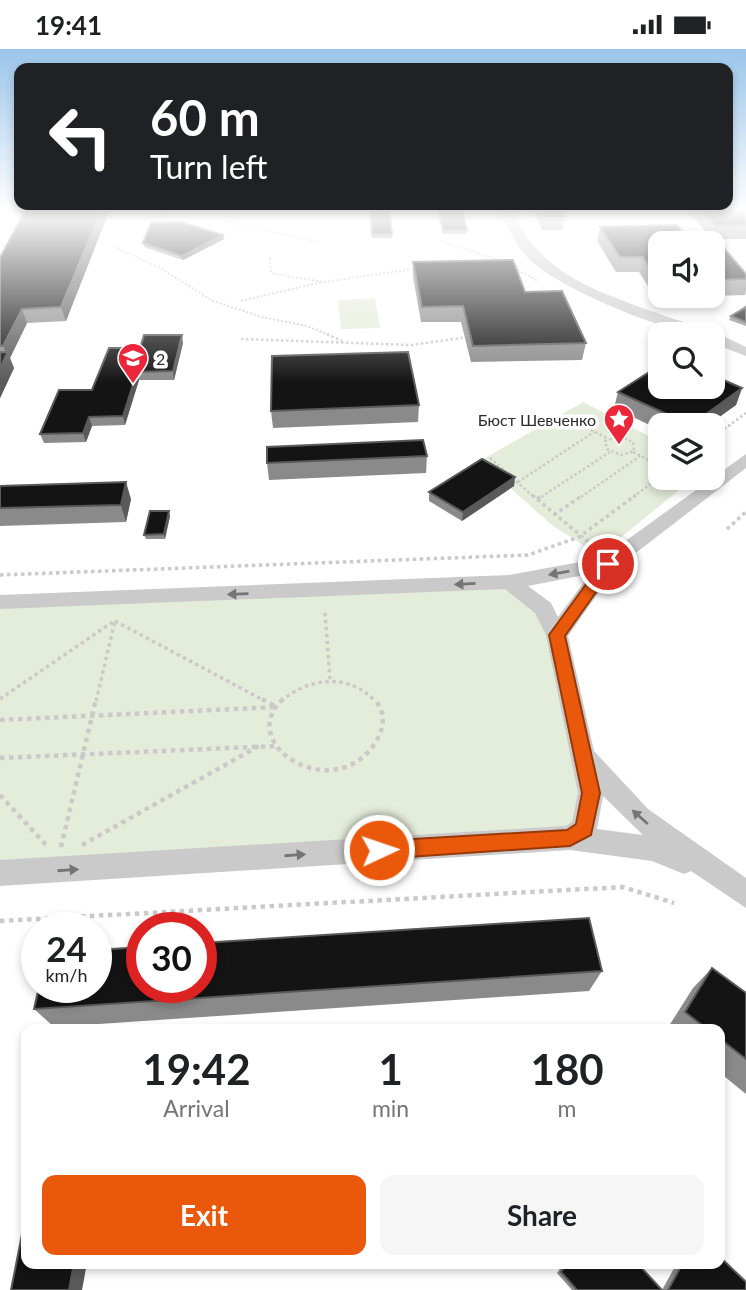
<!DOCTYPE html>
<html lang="en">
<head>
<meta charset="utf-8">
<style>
  body { margin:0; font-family:Lato,sans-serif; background:#f6f6f6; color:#202124; height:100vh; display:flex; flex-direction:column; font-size:26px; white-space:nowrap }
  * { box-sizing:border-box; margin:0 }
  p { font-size:23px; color:#757577 }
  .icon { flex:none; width:38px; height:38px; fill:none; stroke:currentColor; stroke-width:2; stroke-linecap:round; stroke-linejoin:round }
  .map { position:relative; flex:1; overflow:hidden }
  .drawer { position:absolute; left:21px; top:975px; width:704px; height:245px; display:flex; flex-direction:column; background:#fff; border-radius:14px; box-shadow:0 4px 10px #0003 }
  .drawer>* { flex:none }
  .guide { position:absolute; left:14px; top:14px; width:719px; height:147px; border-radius:14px; box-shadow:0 4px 10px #0003; background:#202124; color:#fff; overflow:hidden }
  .fabs { position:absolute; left:648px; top:182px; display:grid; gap:14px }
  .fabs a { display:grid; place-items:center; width:77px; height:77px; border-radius:14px; background:#fff; box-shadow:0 4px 10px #0003; font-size:35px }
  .speed { position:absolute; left:21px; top:863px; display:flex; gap:14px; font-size:35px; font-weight:700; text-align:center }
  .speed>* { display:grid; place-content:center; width:91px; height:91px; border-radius:50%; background:#fff; box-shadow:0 4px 10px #0003; line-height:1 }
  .speed small { font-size:18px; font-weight:400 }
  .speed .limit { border:10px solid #d22; background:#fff; color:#111 }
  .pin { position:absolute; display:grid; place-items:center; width:60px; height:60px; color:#fff; margin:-30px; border:4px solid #fff; border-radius:50%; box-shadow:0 2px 7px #0007 }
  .me { position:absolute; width:77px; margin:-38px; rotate:87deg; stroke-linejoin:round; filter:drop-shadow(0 0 5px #0008) }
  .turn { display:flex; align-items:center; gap:24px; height:147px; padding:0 21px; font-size:32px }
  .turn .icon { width:91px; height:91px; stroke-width:2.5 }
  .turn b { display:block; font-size:49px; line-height:60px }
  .eta { display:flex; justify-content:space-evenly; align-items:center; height:119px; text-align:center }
  .eta b { font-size:42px; font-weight:700; line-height:49px }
  .action { display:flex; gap:14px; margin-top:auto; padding:14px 21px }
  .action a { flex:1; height:80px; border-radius:14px; background:#ea580c; color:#fff; font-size:28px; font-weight:700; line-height:80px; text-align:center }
  .action a+a { background:#f6f6f6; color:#202124 }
  .status { display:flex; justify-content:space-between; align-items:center; height:49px; padding:0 35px; background:#fff; direction:ltr }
  .status svg { height:19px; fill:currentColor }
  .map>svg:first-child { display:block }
  .green { fill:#e4ecda }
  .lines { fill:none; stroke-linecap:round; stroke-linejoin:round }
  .path-far3 { stroke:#cacaca; stroke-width:2; stroke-dasharray:2 2; stroke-linecap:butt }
  .path-far2 { stroke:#cacaca; stroke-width:2.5; stroke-dasharray:2.5 2.5; stroke-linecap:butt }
  .path-far1 { stroke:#cacaca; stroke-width:3.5; stroke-dasharray:3.5 3.5; stroke-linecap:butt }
  .path { stroke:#cacaca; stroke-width:4.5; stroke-dasharray:4.5 4.5; stroke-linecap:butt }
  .street { fill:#cacaca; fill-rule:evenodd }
  .wall { fill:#8a8a8a }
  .shaded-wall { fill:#5a5a5a }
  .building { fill:#141414; stroke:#5a5a5a; stroke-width:2 }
  .oneway { fill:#747474 }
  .route { fill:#ea580c; stroke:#983908; stroke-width:2 }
  .labels { text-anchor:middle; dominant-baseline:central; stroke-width:7; stroke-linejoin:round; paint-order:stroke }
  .far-poi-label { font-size:16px; fill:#2d2d2d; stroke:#fff; text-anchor:start }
</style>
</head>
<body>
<div class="status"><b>19:41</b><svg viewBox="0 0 49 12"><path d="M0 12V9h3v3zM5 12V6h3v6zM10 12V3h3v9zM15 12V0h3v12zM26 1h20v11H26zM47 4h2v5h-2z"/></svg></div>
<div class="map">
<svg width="746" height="1241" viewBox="0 0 746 1241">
  <rect width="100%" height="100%" fill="#fff"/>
  <!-- green -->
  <g class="green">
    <polygon points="375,249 380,279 341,280 338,251"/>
    <polygon points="583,353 660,393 660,429 694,429 599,506 553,477 480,412"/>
    <polygon points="509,533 557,586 584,780 0,824 0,553"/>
  </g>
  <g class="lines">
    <!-- path-far3 -->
    <g class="path-far3">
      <polyline points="153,160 163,165 164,175"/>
      <polyline points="605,160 613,163"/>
      <polyline points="224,172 318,193"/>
      <polyline points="440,192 505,213"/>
      <polyline points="114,198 160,219 213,252 262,268 307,277 331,287"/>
      <polyline points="270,209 271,223 275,225 324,233 413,220"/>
      <polyline points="514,219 538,232"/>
      <polyline points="241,252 322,233"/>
    </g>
    <!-- path-far2 -->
    <g class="path-far2">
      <polyline points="327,285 342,292"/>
      <polyline points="241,290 411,296 469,288"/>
      <polyline points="564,367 607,389"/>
      <polygon points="620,387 633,393 634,402 621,406 607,400 605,392"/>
      <polyline points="712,389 746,364"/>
      <polyline points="633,403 660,417"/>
      <polyline points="490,409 534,448"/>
      <polyline points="518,433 594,383"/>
      <polyline points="541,448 610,403"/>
      <polyline points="581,448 640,407"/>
      <polyline points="633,448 660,428"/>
    </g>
    <!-- path-far1 -->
    <g class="path-far1">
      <polyline points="532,446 597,500"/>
      <polyline points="537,450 543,446"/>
      <polyline points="554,466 583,446"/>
      <polyline points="727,480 746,463"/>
      <polyline points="0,526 528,506 579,488 636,446"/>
      <polyline points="325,564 330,630"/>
      <polyline points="115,572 265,652"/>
      <polyline points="0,650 114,572"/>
      <polyline points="96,652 115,572"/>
      <path d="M 281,652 C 310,628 349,624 375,652"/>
    </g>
    <!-- path -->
    <g class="path">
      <polyline points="262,650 275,657"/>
      <path d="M 283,650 C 232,696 339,761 378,689 C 385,675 385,662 374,650"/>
      <polyline points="0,671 277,658"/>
      <polyline points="0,709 276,697"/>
      <polyline points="0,746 48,798"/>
      <polyline points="82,796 259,697"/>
      <polyline points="61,798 96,650"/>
      <polyline points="0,872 623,838 674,854"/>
    </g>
    <!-- street -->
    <g class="street">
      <path d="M 499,160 L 511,160 C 541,228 600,243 665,267 C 678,272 699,275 709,285 C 670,287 559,239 530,211 C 516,197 507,178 499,160 Z"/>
      <path d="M 709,285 C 722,285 735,293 746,298 L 746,307 L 712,294 L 712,285 Z"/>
      <path d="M 746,405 L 746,419 L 615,520 L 568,587 L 594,702 L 648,760 L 746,829 L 746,859 L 691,822 L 684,825 L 652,812 L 570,801 L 0,837 L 0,811 L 566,777 L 572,773 L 578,744 L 546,586 L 535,564 L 505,540 L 0,560 L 0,546 L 509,526 L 602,509 ZM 590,525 L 558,568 L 551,554 L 528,537 ZM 603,747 L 643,786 L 597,780 Z"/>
    </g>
  </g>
  <!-- wall -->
  <g class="wall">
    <polygon points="26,160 110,160 66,272 27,274 10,309 14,319 0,349 0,209"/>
    <polygon points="370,160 392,185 392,189 372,189"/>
    <polygon points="437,160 461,160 467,181 467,185 443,185"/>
    <polygon points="532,160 562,160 565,167 562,181 542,181"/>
    <polygon points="686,160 746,160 746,190 712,190"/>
    <polygon points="600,178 660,194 660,247 704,247 655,248 639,223 616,223 597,192"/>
    <polygon points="223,186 224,190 183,211 144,198 143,194"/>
    <polygon points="712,197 746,225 746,242 745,246 712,247"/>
    <polygon points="413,213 525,243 586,294 582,311 471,313 461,273 421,273 413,228"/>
    <polygon points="746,258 746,277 729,271 731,267"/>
    <polygon points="183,294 174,331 139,331 125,376 92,377 86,393 44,394 40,385 92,341"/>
    <polygon points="742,339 736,356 708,376 660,376 660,381 614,359 618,343"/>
    <polygon points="419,356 418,373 273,379 271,362"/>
    <polygon points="427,407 426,424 269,431 267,414"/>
    <polygon points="515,428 514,437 462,472 429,452 429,443"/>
    <polygon points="0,437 131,450 126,473 0,477"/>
    <polygon points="170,467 165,490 146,490 144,486"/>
    <polygon points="712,919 746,944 746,1045 719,1023 719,980 667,980 693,939"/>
    <polygon points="602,922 589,942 54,978 34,960"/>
    <polygon points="564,1214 637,1214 662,1241 677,1214 719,1214 746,1241 572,1241 557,1224"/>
  </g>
  <!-- shaded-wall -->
  <g class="shaded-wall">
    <polygon points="102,160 110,160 66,272 61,258"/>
    <polygon points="223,186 224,190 183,211 182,207"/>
    <polygon points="22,260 27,274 10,309 14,319 0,349 0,319 7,306 3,297"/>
    <polygon points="182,286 183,294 174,331 173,322"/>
    <polygon points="137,323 139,331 125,376 123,367"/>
    <polygon points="742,339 736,356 708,376 691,376"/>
    <polygon points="89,368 92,377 86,393 83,384"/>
    <polygon points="515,428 514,437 462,472 463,463"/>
    <polygon points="126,433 131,450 126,473 121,456"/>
    <polygon points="169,462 170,467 165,490 164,485"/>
    <polygon points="74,1214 87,1214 82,1241 69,1241"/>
  </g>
  <!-- building -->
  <g class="building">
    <polygon points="26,160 102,160 61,258 22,260 3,297 0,297 0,209"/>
    <polygon points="370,160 389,160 392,185 372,185"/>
    <polygon points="438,160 461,160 467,181 443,181"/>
    <polygon points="541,160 562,160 565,167 544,167"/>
    <polygon points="701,160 746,160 746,176 716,177"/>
    <polygon points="181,173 223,186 182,207 143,194 151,174"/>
    <polygon points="677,176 692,194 660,194 659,233 643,208 620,208 600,178"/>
    <polygon points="712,197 722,197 746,225 746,230 712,231"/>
    <polygon points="513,211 525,243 562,242 586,294 473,297 463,257 422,258 413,213"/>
    <polygon points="746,258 746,273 731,267"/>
    <polygon points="144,286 182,286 173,322 137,323 123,367 89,368 83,384 40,385 59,341 92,341 109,299 140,299"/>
    <polygon points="0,303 8,303 0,319"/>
    <polygon points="408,303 419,356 271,362 272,307"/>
    <polygon points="660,316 660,338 712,338 712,326 742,339 691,376 618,343"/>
    <polygon points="423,391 427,407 267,414 267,398"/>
    <polygon points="482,410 515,428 463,463 429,443"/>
    <polygon points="126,433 121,456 0,459 0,437"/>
    <polygon points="150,462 169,462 164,485 144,486"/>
    <polygon points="589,869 602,922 34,960 39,938 96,938 96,901 142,898 142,938 201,938 201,894"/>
    <polygon points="712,919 746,944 746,1010 719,989 719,980 707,980 685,963"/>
    <polygon points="26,1165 26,1214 74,1214 69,1241 11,1241"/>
    <polygon points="719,1207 746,1233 746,1241 668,1241 683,1214 719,1214"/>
    <polygon points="567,1214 637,1214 662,1241 577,1241 561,1223"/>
  </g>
  <!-- one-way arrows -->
  <defs><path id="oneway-solid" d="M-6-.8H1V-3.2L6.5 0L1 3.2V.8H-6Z" transform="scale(1.75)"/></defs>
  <g class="oneway">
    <use href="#oneway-solid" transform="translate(559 524) rotate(170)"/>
    <use href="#oneway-solid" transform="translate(465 535) rotate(177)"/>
    <use href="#oneway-solid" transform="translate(238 545) rotate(178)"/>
    <use href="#oneway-solid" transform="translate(640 768) rotate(-138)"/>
    <use href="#oneway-solid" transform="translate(295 806) rotate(-4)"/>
    <use href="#oneway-solid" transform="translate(68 821) rotate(-4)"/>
  </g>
  <!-- sky -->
  <linearGradient id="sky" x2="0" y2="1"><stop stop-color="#9ac5ea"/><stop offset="0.48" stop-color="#fff"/><stop offset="1" stop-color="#fff" stop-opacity="0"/></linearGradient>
  <rect width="746" height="334" fill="url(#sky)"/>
  <!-- route -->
  <polygon class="route" points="608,510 616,515 565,587 600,744 591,786 570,797 379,810 372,807 369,801 372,795 379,792 567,781 576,775 582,744 549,586 603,512"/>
  <!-- icons -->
  <defs>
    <g id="school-pin" transform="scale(1.575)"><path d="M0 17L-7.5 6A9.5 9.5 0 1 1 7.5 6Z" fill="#ec273b" stroke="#fff"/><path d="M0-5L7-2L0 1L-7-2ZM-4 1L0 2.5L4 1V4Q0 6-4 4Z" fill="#fff"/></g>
    <g id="sight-pin" transform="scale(1.575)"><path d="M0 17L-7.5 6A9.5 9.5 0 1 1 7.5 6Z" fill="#ec273b" stroke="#fff"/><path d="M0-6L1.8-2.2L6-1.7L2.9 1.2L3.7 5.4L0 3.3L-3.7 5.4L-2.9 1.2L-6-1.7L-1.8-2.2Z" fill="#fff"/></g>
  </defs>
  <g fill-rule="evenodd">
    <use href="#school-pin" x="133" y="309"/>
    <use href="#sight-pin" x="619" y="370"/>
  </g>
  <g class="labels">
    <!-- far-poi labels -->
    <g class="far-poi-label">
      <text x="156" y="309">2</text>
      <text x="596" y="370" text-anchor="end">Бюст Шевченко</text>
    </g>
  </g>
</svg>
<div class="fabs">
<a><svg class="icon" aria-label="sound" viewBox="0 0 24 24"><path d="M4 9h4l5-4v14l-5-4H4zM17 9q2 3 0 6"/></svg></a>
<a><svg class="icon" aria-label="search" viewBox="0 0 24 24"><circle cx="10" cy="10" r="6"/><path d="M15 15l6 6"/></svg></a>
<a><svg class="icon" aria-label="layers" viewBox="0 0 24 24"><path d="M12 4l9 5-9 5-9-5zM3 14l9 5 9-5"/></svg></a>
</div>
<div class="speed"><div>24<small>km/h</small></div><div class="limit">30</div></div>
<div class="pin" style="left:608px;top:515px;background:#d93025"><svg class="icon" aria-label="arrive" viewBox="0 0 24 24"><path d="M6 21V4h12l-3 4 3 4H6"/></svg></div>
<svg class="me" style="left:379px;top:801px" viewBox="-20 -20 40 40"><circle r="17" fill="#ea580c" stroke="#fff" stroke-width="3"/><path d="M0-11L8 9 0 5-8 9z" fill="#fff"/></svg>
<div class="guide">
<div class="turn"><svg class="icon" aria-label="left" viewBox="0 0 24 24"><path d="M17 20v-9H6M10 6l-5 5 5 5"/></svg><div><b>60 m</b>Turn left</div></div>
</div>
<section class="drawer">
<div class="eta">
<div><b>19:42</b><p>Arrival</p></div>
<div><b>1</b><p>min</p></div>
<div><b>180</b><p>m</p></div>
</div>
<div class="action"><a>Exit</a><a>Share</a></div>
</section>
</div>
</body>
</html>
